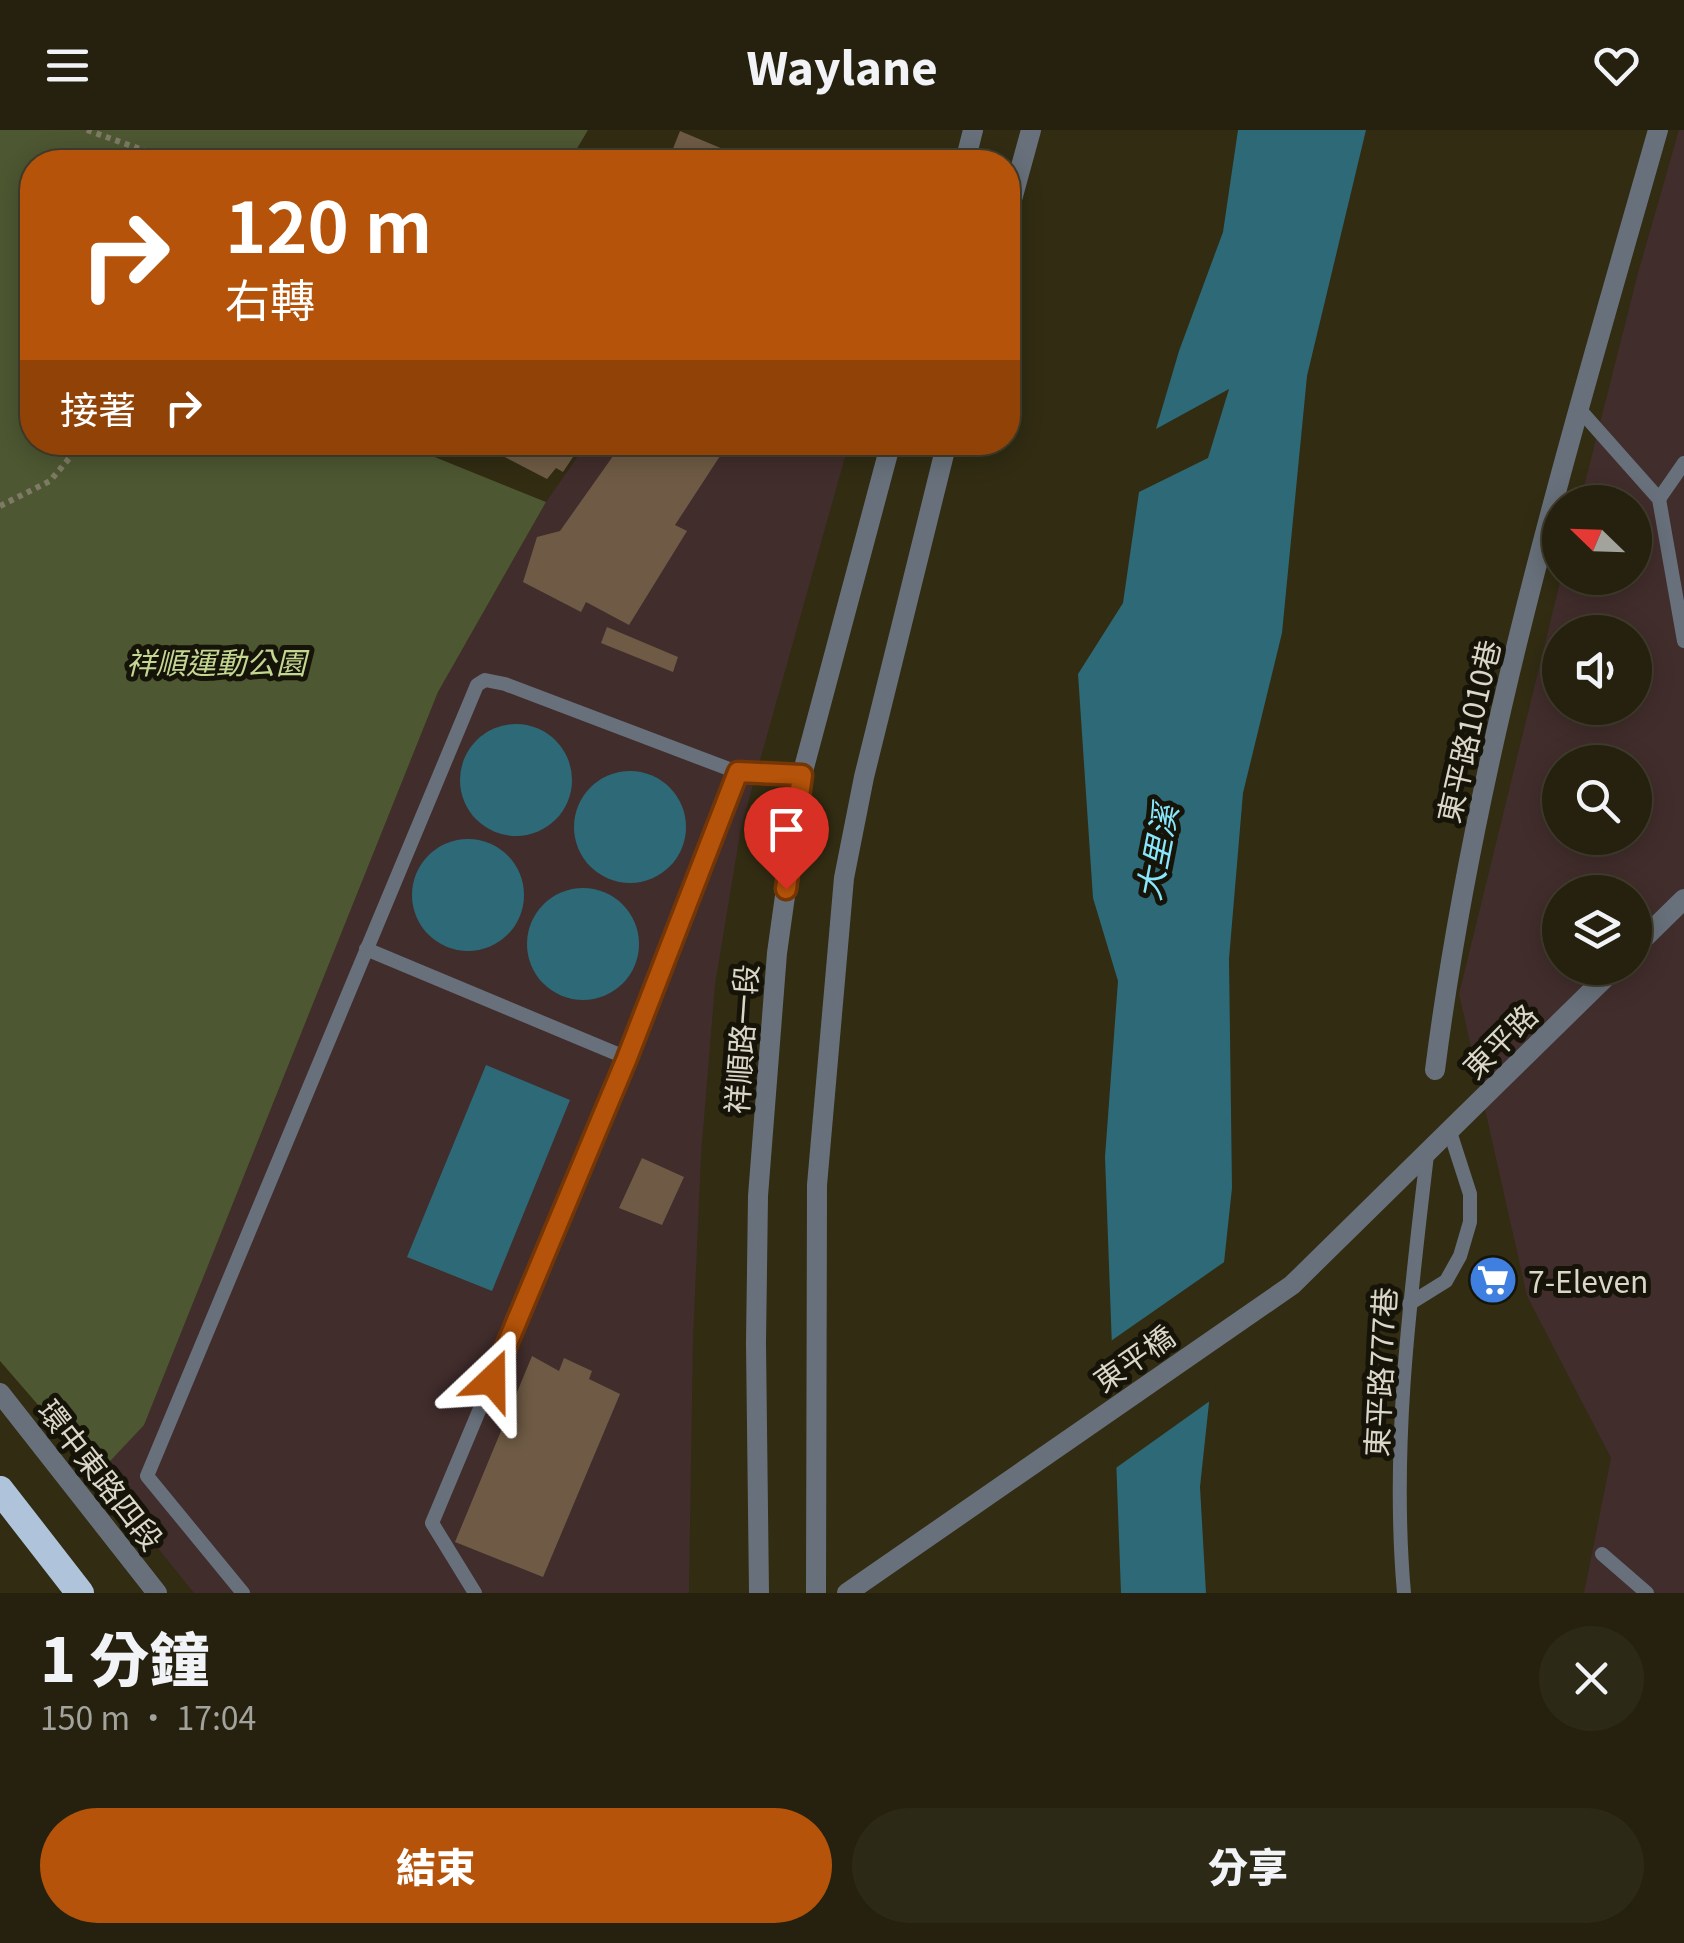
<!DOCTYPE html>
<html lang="zh-TW">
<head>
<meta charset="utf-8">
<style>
  body { margin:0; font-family:Georgia,"Noto Sans TC",serif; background:#2d2917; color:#f1f3f6; height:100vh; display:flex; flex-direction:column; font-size:38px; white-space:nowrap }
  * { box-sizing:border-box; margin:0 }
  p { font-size:32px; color:#a3a39e }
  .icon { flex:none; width:55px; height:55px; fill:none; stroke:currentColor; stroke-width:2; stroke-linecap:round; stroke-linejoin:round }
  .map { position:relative; height:1463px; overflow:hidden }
  .panel { display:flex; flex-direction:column; background:#25210e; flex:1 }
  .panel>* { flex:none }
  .hud { position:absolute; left:20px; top:20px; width:1000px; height:305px; border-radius:40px; box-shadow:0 5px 25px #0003,0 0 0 2px #423e2e; background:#b45309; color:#fff; overflow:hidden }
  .needle { width:65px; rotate:293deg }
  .tools { position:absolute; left:1542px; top:355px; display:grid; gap:20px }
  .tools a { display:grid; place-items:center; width:110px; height:110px; border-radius:50%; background:#25210e; box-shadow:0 5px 25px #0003,0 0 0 2px #423e2e; font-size:50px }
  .pin { position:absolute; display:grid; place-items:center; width:85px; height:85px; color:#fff; margin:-102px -42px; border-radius:50% 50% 50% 0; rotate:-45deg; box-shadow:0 0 10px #0007 }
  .pin .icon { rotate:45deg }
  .me { position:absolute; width:110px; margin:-55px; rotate:23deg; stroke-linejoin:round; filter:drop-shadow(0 0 8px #0008) }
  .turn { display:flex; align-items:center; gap:35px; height:210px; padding:0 40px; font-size:45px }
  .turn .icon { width:130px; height:130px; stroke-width:2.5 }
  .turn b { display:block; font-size:70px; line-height:85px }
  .then { display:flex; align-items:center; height:95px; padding:0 40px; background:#0003; gap:20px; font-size:38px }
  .round { display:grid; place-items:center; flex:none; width:105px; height:105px; border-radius:52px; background:#2d2917 }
  .headline { display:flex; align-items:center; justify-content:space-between; height:170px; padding:0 40px }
  h1 { font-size:60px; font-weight:800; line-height:75px }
  .cta { display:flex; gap:20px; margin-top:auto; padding:20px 40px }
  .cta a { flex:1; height:115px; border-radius:60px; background:#b45309; color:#fff; font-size:40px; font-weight:800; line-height:115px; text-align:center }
  .cta a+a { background:#2d2917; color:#f1f3f6 }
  header { display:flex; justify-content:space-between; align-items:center; height:130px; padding:0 40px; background:#25210e; font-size:45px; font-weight:800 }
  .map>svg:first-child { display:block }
  .industrial { fill:#412d2c; fill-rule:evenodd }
  .green { fill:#4d5731 }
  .water { fill:#2d6976 }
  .pier { fill:#312c12 }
  .building { fill:#6f5b45 }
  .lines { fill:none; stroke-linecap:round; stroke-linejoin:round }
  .path { stroke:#7e7a65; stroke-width:6; stroke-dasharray:5 5; stroke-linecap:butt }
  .service { stroke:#68717b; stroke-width:14 }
  .minor { stroke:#68717b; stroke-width:20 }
  .tertiary { stroke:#68717b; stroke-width:20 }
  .trunk { stroke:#afc4da; stroke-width:28 }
  .route-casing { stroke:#753606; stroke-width:25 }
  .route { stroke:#b45309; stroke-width:18 }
  .labels { text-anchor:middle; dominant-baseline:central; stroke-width:10; stroke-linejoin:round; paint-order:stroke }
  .park-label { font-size:30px; font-style:italic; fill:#c4d791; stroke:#161409 }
  .street-label { font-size:30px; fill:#dad7c8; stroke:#161409 }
  .poi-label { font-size:30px; fill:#dad7c8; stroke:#161409; text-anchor:start }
  .water-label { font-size:32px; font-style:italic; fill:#88e7fc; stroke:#161409 }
</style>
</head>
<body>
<header><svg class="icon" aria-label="menu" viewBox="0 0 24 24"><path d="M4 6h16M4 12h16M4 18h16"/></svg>Waylane<svg class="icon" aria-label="heart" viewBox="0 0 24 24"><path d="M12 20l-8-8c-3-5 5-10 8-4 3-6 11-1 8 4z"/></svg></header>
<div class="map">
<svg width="1684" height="1463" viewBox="0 0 1684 1463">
  <rect width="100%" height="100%" fill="#312c12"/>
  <!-- industrial -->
  <g class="industrial">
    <path d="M 1679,0 L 1684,0 L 1684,1463 L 1584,1463 L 1611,1328 L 1527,1166 L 1459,864 L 1561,448 L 1635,448 L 1635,372 L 1580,372 L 1638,143 ZM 1560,502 L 1635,502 L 1635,578 L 1560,578 ZM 1560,632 L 1635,632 L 1635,708 L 1560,708 ZM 1560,762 L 1635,762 L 1635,838 L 1560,838 Z"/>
    <polygon points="587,313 849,313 741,698 715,855 701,1026 693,1209 689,1460 688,1463 194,1463 98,1344 144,1294 438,562 546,372"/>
  </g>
  <!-- green -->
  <polygon class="green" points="0,0 588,0 569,32 32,32 32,312 400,313 546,372 438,562 144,1295 98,1344 0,1231"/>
  <!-- water -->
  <g class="water">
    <polygon points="1238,0 1366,0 1307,246 1282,503 1243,663 1229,829 1232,1058 1200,1357 1206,1463 1121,1463 1105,1027 1118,851 1093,768 1078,544 1123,473 1139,362 1208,328 1229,259 1156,299 1179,221 1223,102"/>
    <circle cx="516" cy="650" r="56"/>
    <circle cx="630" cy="697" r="56"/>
    <circle cx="468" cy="765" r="56"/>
    <circle cx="583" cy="814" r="56"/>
    <polygon points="486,935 570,970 492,1161 407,1127"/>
  </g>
  <!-- pier -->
  <polygon class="pier" points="1230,1128 1214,1268 1113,1340 1108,1213"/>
  <!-- building -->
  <g class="building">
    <polygon points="680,1 754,32 685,32 670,26"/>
    <polygon points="476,312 583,312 563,342 556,338 547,349"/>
    <polygon points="623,312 713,312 710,318 720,326 675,395 687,401 629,495 586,472 581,482 523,452 537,407 560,401"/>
    <polygon points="607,497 678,527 673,542 601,513"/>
    <polygon points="642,1028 684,1047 662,1095 619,1078"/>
    <polygon points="532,1226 559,1241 564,1228 592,1241 589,1249 620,1264 543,1447 455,1412"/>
  </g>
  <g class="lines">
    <!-- path -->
    <g class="path">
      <polyline points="87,0 176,32"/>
      <polyline points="0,376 50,351 83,312"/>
    </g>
    <!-- service -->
    <g class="service">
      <polyline points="1580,280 1659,369 1684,511"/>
      <polyline points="1659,369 1684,333"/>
      <polyline points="366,819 627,928"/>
      <polyline points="1409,1174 1446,1151 1460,1126 1470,1092 1470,1064 1450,1002"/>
      <polyline points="1602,1424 1647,1463"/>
      <polyline points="243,1463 147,1346 477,555 485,550 505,554 737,642 802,645"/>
      <polyline points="475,1463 432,1393 627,928 737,642"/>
      <path d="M 1404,1463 C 1391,1317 1410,1170 1427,1025"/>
    </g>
    <!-- minor -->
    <g class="minor">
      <path d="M 1435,940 C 1476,620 1570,309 1658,0"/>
      <polyline points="0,1263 157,1463"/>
    </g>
    <!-- tertiary -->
    <g class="tertiary">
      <polyline points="965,32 973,0"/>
      <polyline points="1008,84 1031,0"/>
      <polyline points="1635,817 1684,769"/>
      <polyline points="759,1463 756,1213 758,1066 777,823 802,645 891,312"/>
      <polyline points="816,1463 817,1055 844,748 864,647 947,312"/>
      <polyline points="847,1463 1292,1155 1615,838"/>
    </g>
    <!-- trunk -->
    <polyline class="trunk" points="0,1360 80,1463"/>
  </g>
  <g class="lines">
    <!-- route casing -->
    <g class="route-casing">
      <polyline id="route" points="492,1250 627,928 738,642 802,645 786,759"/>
    </g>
    <!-- route -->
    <use href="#route" class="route"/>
  </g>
  <!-- icons -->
  <defs>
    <g id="supermarket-disc" transform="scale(2.5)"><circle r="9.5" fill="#3f7fe0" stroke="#161409"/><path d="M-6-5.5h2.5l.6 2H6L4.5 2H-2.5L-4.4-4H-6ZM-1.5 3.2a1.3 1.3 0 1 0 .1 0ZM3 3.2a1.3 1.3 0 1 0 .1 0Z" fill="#fff"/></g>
  </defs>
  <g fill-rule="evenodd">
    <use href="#supermarket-disc" x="1493" y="1150"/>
  </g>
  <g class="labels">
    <!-- park labels -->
    <g class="park-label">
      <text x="216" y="531">祥順運動公園</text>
    </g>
    <!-- street labels -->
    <g class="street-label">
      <text transform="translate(1467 601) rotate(-77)">東平路1010巷</text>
      <text transform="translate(740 909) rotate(-86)">祥順路一段</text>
      <text transform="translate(1499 910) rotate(-45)">東平路</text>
      <text transform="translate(1133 1227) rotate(-35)">東平橋</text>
      <text transform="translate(1379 1242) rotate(-87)">東平路777巷</text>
      <text transform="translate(102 1344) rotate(52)">環中東路四段</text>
    </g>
    <!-- poi labels -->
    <g class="poi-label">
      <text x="1528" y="1150">7-Eleven</text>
    </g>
    <!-- water labels -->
    <g class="water-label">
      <text transform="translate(1155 722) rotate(-79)">大里溪</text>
    </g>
  </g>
</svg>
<div class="tools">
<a><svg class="needle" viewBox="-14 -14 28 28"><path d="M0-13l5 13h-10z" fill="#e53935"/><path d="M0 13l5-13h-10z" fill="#a3a39e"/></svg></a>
<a><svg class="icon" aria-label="sound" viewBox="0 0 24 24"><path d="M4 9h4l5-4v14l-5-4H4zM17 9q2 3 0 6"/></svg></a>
<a><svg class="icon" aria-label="search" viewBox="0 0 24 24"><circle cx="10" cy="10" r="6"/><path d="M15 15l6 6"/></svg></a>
<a><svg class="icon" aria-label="layers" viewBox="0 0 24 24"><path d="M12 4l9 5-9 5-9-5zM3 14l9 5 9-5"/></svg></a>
</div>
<div class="pin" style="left:786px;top:759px;background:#d93025"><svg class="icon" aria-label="arrive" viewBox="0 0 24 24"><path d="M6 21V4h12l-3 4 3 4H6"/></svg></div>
<svg class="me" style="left:492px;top:1250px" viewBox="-20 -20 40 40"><path d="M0-17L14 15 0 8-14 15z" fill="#b45309" stroke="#fff" stroke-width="4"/></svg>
<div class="hud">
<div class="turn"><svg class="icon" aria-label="right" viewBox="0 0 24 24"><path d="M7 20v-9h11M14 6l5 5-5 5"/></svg><div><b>120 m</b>右轉</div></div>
<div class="then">接著<svg class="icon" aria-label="right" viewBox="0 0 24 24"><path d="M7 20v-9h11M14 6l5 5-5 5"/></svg></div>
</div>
</div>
<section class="panel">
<div class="headline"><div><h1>1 分鐘</h1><p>150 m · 17:04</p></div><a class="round"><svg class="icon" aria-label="close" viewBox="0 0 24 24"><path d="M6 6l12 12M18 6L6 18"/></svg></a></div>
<div class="cta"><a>結束</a><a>分享</a></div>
</section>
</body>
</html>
